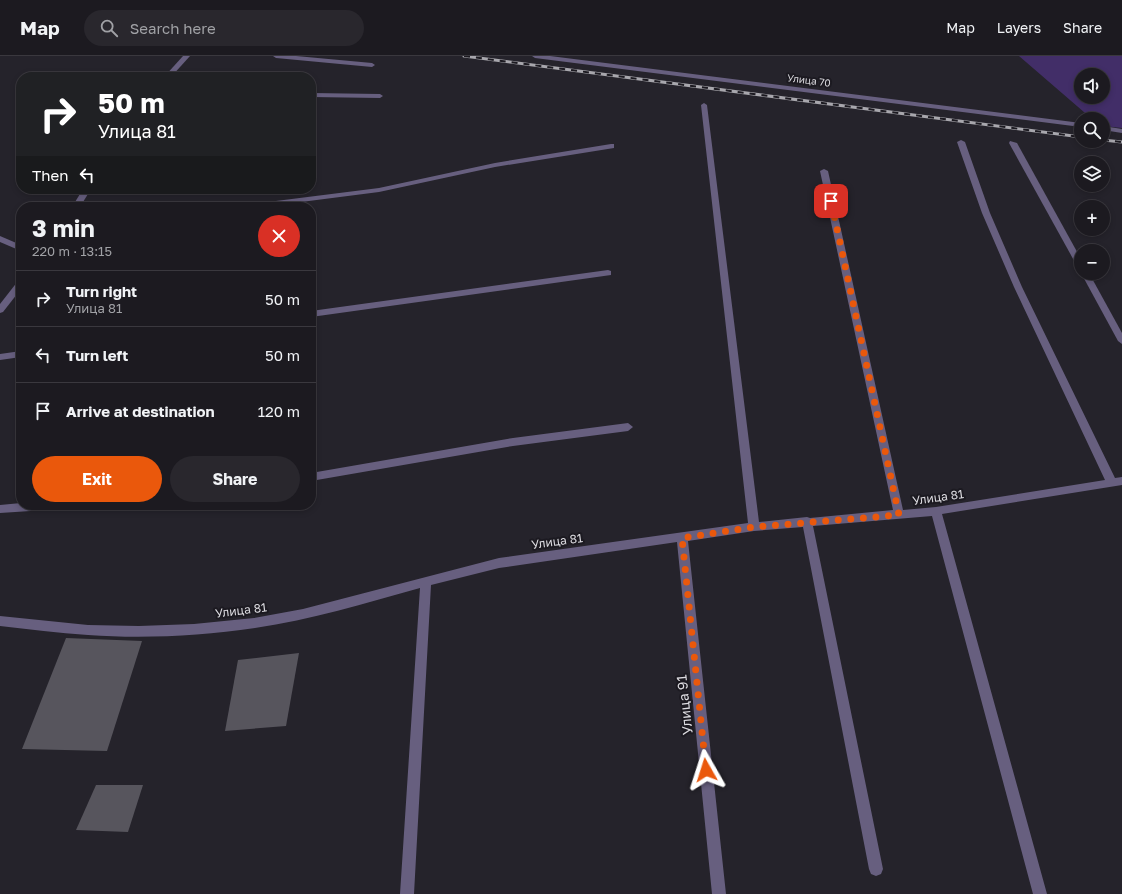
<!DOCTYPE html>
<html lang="en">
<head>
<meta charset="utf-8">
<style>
  body { margin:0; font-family:"Golos Text",sans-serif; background:#29272d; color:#f1f3f6; height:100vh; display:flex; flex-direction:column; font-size:15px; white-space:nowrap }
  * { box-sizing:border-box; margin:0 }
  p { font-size:13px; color:#a0a1a5 }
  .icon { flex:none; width:22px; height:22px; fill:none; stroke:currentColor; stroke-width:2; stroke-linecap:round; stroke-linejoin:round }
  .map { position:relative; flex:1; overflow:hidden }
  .details { position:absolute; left:16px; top:146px; width:300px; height:308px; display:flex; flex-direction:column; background:#1c1a20; border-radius:16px; box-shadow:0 2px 6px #0003,0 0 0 1px #3a383e }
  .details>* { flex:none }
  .guide { position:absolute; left:16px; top:16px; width:300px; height:122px; border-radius:16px; box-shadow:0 2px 6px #0003,0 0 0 1px #3a383e; background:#202124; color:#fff; overflow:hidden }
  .tools { position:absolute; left:1074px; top:12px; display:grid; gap:8px }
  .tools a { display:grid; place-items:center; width:36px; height:36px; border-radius:50%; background:#1c1a20; box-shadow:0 2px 6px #0003,0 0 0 1px #3a383e; font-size:20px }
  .pin { position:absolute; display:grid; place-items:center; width:34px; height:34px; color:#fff; margin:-17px; border-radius:8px; box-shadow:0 2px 6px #0006 }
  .me { position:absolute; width:44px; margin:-22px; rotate:354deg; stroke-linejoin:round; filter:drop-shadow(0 0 3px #0008) }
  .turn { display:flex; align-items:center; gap:14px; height:84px; padding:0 16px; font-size:18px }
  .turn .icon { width:52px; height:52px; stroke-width:2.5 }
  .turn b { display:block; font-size:28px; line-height:34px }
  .then { display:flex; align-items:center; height:38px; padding:0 16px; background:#0003; gap:8px; font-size:15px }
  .round { display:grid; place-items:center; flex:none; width:42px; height:42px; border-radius:21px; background:#29272d }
  .summary { display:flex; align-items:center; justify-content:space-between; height:68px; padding:0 16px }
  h1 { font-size:24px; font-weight:700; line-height:30px }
  .primary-button { display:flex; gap:8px; margin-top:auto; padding:8px 16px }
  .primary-button a { flex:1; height:46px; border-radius:24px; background:#ea580c; color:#fff; font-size:16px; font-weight:700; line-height:46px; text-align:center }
  .primary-button a+a { background:#29272d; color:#f1f3f6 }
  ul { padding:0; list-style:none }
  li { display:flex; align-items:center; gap:12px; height:56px; padding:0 16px; border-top:1px solid #3a383e }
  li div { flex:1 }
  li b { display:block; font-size:15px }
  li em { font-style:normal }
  header { display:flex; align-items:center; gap:24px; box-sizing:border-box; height:56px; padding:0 20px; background:#1c1a20; border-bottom:1px solid #3a383e }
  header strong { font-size:19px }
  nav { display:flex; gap:22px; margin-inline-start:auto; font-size:14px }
  .search { width:280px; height:36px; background:#29272d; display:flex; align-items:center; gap:10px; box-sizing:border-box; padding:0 14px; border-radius:22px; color:#a0a1a5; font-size:15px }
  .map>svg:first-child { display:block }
  .green { fill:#422e68; fill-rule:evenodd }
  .building { fill:#57555d }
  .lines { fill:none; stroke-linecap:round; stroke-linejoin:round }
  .minor { fill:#675f7f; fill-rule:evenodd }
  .rail-casing { stroke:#a8a7ad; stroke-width:3 }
  .rail { stroke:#1c1a21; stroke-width:2; stroke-dasharray:6; stroke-linecap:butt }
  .route { stroke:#ea580c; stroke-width:7; stroke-dasharray:0 12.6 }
  .labels { text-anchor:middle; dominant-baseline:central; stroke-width:4; stroke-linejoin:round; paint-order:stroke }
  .far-street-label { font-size:10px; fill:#dcdbe0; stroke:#1c1a21 }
  .street-label { font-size:12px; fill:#dcdbe0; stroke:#1c1a21 }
  .near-street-label { font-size:14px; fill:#dcdbe0; stroke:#1c1a21 }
</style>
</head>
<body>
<header>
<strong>Map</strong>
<div class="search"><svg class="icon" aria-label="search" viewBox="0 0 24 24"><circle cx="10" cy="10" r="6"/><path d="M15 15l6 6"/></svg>Search here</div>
<nav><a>Map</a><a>Layers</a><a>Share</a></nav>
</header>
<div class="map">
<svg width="1122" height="838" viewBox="0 0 1122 838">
  <rect width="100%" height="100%" fill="#25232b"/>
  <!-- green -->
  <path class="green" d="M 1019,0 L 1122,0 L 1122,72 L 1103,70 L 1103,63 L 1092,63 ZM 1081,19 L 1103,19 L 1103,41 L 1081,41 Z"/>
  <!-- building -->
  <g class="building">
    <polygon points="66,582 142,585 107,695 22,693"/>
    <polygon points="299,597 286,670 225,675 238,604"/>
    <polygon points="96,729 143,729 128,776 76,774"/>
  </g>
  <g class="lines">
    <!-- minor -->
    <g class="minor">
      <polygon points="183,0 190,0 171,21 164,21"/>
      <polygon points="273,0 296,0 372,7 375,9 372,11 276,2"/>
      <polygon points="532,0 550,0 1081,67 1081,71 535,2"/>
      <polygon points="311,37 380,38 383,40 380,42 311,41"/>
      <path d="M 704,47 L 707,49 L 759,466 L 807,461 L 810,462 L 893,454 L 820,115 L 824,113 L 828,115 L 903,454 L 936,451 L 1105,424 L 1014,231 L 982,157 L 957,86 L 961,84 L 965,86 L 990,157 L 1022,231 L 1115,422 L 1122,421 L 1122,429 L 942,458 L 1047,838 L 1033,838 L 932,460 L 813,470 L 883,813 L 881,818 L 876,820 L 871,818 L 869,813 L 803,471 L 754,475 L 688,485 L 726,838 L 712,838 L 677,486 L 499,512 L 431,529 L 414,838 L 400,838 L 420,532 C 365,547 311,564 255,572 C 200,580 143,583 88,579 C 58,577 29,573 0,570 L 0,560 L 88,569 L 139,570 L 194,568 L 254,562 L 303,553 L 499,502 L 748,467 L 701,49 Z"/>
      <polygon points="1103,70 1122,73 1122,77 1103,74"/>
      <polygon points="1010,85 1017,87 1081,203 1081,213 1077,210 1009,87"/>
      <polygon points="611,88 614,88 614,92 495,111 379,136 262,151 239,151 243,149 379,132 495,107"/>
      <polygon points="83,133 91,133 80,151 72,151"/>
      <polygon points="0,180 21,189 21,195 0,186"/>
      <polygon points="608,214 611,215 611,219 311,261 311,255"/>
      <polygon points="1081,217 1089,217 1122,277 1122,288 1118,285"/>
      <polygon points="21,224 21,233 3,256 0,257 0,248 18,225"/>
      <polygon points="21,295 21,301 0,304 0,298"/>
      <polygon points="628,367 633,371 628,375 513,390 311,425 311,417 513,382"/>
      <polygon points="21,447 21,449 66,449 65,452 61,453 0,457 0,449"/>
    </g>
    <!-- rail casing -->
    <g class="rail-casing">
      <g id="rail">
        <polyline points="464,0 1081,81"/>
        <polyline points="1103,84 1122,86"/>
      </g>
    </g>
    <!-- rail -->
    <use href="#rail" class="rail"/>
  </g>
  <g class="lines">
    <!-- route -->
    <polyline class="route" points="706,714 682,482 754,471 899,459 831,145"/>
  </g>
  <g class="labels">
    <!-- far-street labels -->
    <g class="far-street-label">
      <text transform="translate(809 24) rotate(7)">Улица 70</text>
    </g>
    <!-- street labels -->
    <g class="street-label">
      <text transform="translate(938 441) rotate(-8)">Улица 81</text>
      <text transform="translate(557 485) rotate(-8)">Улица 81</text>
      <text transform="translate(241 554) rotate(-7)">Улица 81</text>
    </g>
    <!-- near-street labels -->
    <g class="near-street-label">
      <text transform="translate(684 649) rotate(-96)">Улица 91</text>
    </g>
  </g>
</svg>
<div class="tools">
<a><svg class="icon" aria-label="sound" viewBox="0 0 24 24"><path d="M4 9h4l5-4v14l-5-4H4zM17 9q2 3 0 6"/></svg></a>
<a><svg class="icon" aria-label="search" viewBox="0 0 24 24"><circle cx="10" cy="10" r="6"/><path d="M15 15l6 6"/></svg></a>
<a><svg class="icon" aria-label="layers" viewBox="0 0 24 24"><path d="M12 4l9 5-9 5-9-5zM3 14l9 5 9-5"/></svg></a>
<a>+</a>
<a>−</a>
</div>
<div class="pin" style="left:831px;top:145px;background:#d93025"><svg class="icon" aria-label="arrive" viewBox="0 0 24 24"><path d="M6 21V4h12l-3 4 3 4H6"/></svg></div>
<svg class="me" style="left:706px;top:714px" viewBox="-20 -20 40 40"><path d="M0-17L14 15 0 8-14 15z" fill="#ea580c" stroke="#fff" stroke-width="4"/></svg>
<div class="guide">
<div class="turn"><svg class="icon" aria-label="right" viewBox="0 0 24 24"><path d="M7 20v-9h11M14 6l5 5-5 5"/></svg><div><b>50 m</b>Улица 81</div></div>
<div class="then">Then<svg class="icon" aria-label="left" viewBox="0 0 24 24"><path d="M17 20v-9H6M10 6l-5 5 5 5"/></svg></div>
</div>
<section class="details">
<div class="summary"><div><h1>3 min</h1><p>220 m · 13:15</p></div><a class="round" style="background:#d93025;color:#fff"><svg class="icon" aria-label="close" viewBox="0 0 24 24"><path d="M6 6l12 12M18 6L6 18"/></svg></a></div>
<ul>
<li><svg class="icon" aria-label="right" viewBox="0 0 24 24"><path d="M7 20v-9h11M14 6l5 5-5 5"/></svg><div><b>Turn right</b><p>Улица 81</p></div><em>50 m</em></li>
<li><svg class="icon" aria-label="left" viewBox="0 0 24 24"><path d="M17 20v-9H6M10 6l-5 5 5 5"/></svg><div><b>Turn left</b></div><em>50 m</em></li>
<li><svg class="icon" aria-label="arrive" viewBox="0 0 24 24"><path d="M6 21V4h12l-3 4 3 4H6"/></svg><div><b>Arrive at destination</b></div><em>120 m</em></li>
</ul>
<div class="primary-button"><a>Exit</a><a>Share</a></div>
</section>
</div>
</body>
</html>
